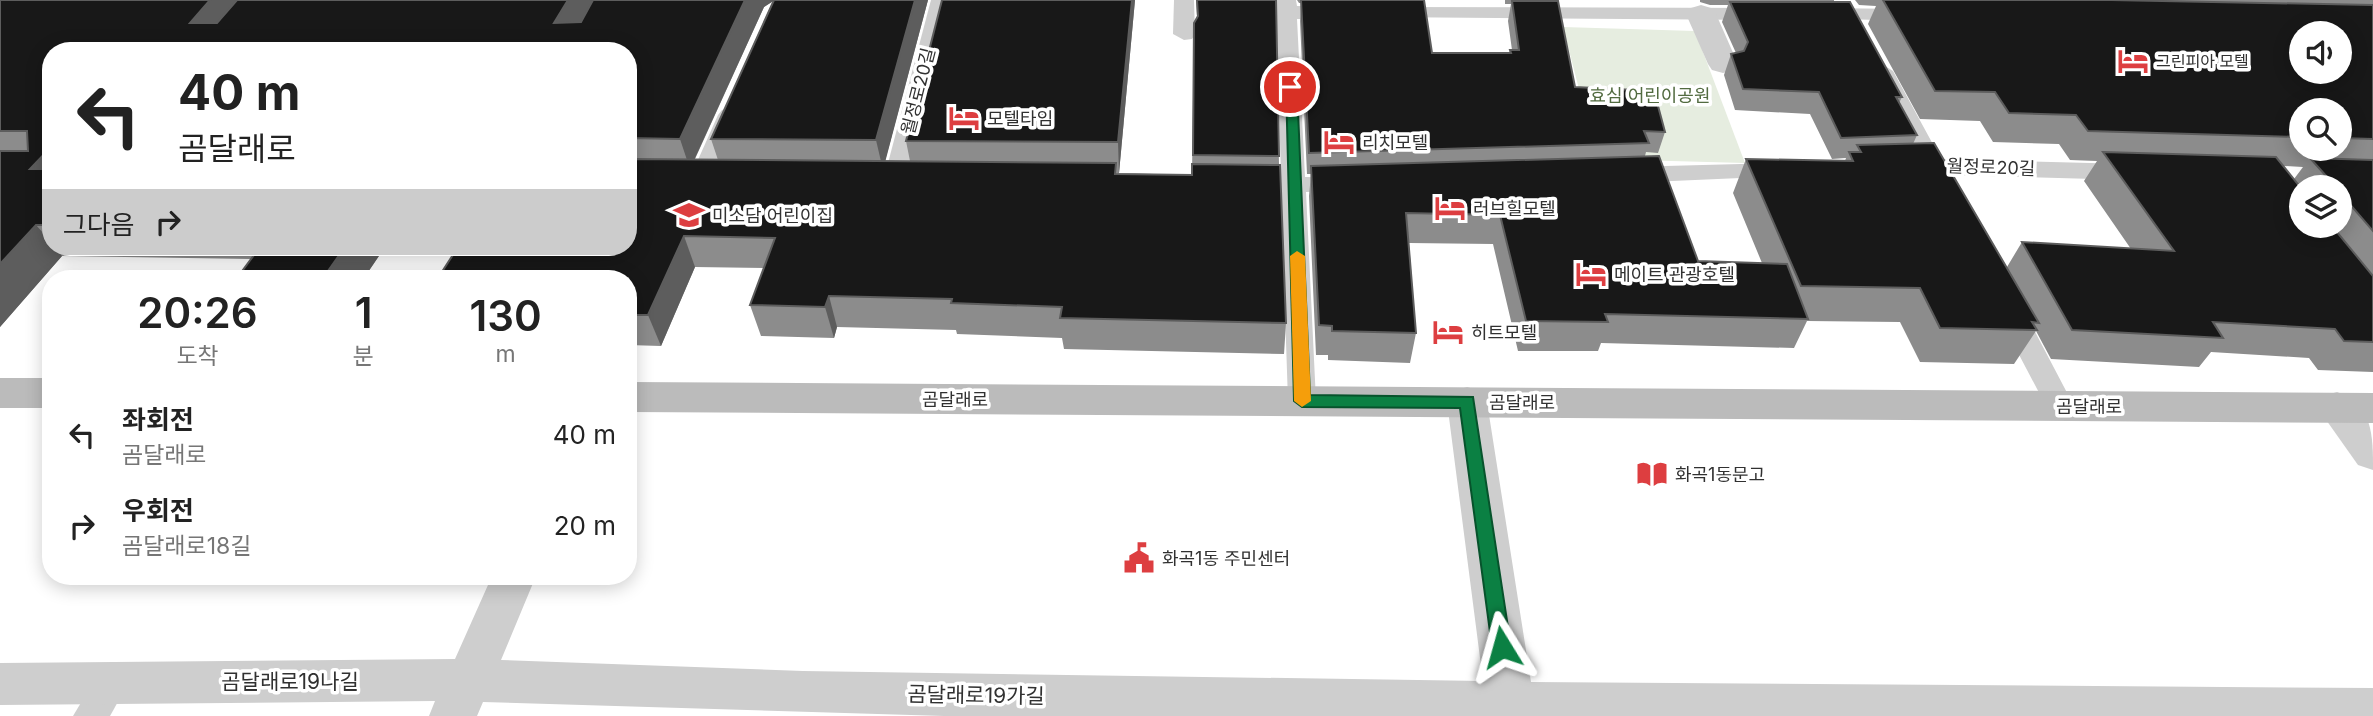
<!DOCTYPE html>
<html lang="ko">
<head>
<meta charset="utf-8">
<style>
	body { margin:0; font-family:Inter,"Noto Sans KR",sans-serif; background:#f6f6f6; color:#222; height:100vh; display:flex; flex-direction:column; font-size:26px; white-space:nowrap }
	* { box-sizing:border-box; margin:0 }
	p { font-size:23px; color:#767676 }
	.icon { flex:none; width:38px; height:38px; fill:none; stroke:currentColor; stroke-width:2; stroke-linecap:round; stroke-linejoin:round }
	.map { position:relative; flex:1; overflow:hidden }
	.side { position:absolute; left:42px; top:270px; width:595px; height:315px; display:flex; flex-direction:column; background:#fff; border-radius:28px; box-shadow:0 4px 18px #0003 }
	.side>* { flex:none }
	.guide { position:absolute; left:42px; top:42px; width:595px; height:214px; border-radius:28px; box-shadow:0 4px 18px #0003; background:#fff; color:#222; overflow:hidden }
	.fabs { position:absolute; left:2289px; top:21px; display:grid; gap:14px }
	.fabs a { display:grid; place-items:center; width:63px; height:63px; border-radius:50%; background:#fff; box-shadow:0 4px 18px #0003; font-size:35px }
	.pin { position:absolute; display:grid; place-items:center; width:60px; height:60px; color:#fff; margin:-30px; border:4px solid #fff; border-radius:50%; box-shadow:0 2px 7px #0007 }
	.me { position:absolute; width:77px; margin:-38px; rotate:352deg; stroke-linejoin:round; filter:drop-shadow(0 0 5px #0008) }
	.turn { display:flex; align-items:center; gap:24px; height:147px; padding:0 21px; font-size:32px }
	.turn .icon { width:91px; height:91px; stroke-width:2.5 }
	.turn b { display:block; font-size:49px; line-height:60px }
	.then { display:flex; align-items:center; height:66px; padding:0 21px; background:#0003; gap:14px; font-size:26px }
	.eta { display:flex; justify-content:space-evenly; align-items:center; height:119px; text-align:center }
	.eta b { font-size:42px; font-weight:600; line-height:49px }
	ul { padding:0; list-style:none }
	li { display:flex; align-items:center; gap:21px; height:91px; padding:0 21px }
	li div { flex:1 }
	li b { display:block; font-size:26px }
	li em { font-style:normal }
	.map>svg:first-child { display:block }
</style>
</head>
<body>
<div class="map">
<svg width="2373" height="716" viewBox="0 0 2373 716">
	<rect width="100%" height="100%" fill="#fff"/>
	<!-- green -->
	<path fill="#e6ede0" d="M1563,27L1695,31L1745,163L1597,159Z"/>
	<g fill="none" stroke-linecap="round" stroke-linejoin="round">
		<!-- lane -->
		<g fill="#cecece" fill-rule="evenodd">
			<path d="M931,0H951L907,182L904,188H886L883,182Z"/>
			<path d="M1174,0H1194L1195,34L1192,39L1184,40L1173,34Z"/>
			<path d="M1276,0H1296L1297,6L1336,7L1347,13L1336,19H1297L1305,177L1358,178L1361,184L1358,190L1306,192L1316,401L1312,409L1302,412L1292,409L1288,401L1281,193L1233,191L1230,185L1233,179L1281,177Z"/>
			<path d="M1387,7L1763,8L1774,14L1763,20L1380,17L1376,13Z"/>
			<path d="M1818,8L1910,9L1921,15L1910,21L1811,18L1807,14L1811,10Z"/>
			<path d="M1882,64L1893,71L1941,159L2129,164L2138,167L2141,172L2138,177L2129,180L1950,175L1948,183H1930L1925,174L1902,171L1899,166L1902,161L1917,159L1871,71Z"/>
			<path d="M730,108L738,110L742,115L713,180L710,186H692L689,180L718,115L722,110Z"/>
			<path d="M1779,163L1788,166L1791,171L1788,176L1627,183L1618,180L1615,175L1618,170L1627,167Z"/>
			<path d="M2009,299L2019,302L2023,309L2074,406L2070,414L2060,417L2050,414L2046,406L1995,309L1999,302Z"/>
			<path d="M112,667L124,671L129,682L110,716H73L100,671Z"/>
		</g>
		<!-- street -->
		<g fill="#cecece" fill-rule="evenodd">
			<path d="M1701,5L1711,8L1716,14L1738,64L1734,70L1723,73L1712,70L1708,64L1686,14L1691,8Z"/>
			<path d="M1467,387L1481,391L1487,402L1531,682L2373,688V716H944L483,702L477,716H429L435,701L0,705V663L455,659L492,576H536L501,660L803,671L1483,681L1447,402L1453,391Z"/>
			<path d="M2337,392C2373,404 2373,436 2373,470L2358,465L2317,407L2323,396Z"/>
		</g>
		<!-- secondary -->
		<g fill="#bbb" fill-rule="evenodd">
			<rect x="0" y="378" width="51" height="30"/>
			<path d="M628,382L2373,393V423L628,412Z"/>
		</g>
	</g>
	<!-- wall -->
	<g fill="#8c8c8c" fill-rule="evenodd">
		<path d="M0,0H928L885,161H910L906,141L1135,0L1119,173H1116L1192,175L1194,23L1197,18L1196,0H1276L1279,165L1286,323L1284,354L1064,349L1062,338L957,334L956,330L837,327L834,338L761,336L750,305L764,268L695,267L661,346L628,345V51H51V247H385L364,278L251,259L62,256L0,327ZM773,1L711,139L718,160L695,159L764,7Z"/>
		<path d="M1297,0H1419L1432,53H1509L1510,50H1512L1508,21L1511,4H1505V0H1551L1575,87L1665,132L1658,153L1646,152L1645,156L1698,261L1762,263L1733,193L1746,159L1845,161L1846,158L1832,159L1810,114L1735,110L1724,75L1731,54L1736,53L1722,22L1728,5H1710L1700,2V0H1834V2L1902,97L1899,103L1917,135L1913,144L2007,267L2022,242L2131,249L2084,181L2097,161L2070,160L2059,144L1993,142L1980,121L1920,119L1868,24L1876,6L1859,5L1855,0H2373V372L2318,370L2309,358L2211,352L2199,367L2051,359L2036,331L2014,364L1920,362L1900,322L1807,321L1794,348L1601,343L1598,351H1518L1493,244L1409,243L1416,333L1410,363L1328,360V355H1316L1309,196L1311,174H1307L1300,21L1301,3H1299ZM2301,110H2340V149H2301ZM2284,166L2303,167L2294,179ZM2327,177L2318,187H2340V226H2301V187H2318Z"/>
	</g>
	<!-- shaded-wall -->
	<g fill="#5d5d5d">
		<path d="M210,0H254L211,51L190,23Z"/>
		<path d="M568,0H596L568,51L554,23Z"/>
		<path d="M745,0H775L764,7L690,169L680,139Z"/>
		<path d="M915,0H928L883,170L876,140Z"/>
		<path d="M1132,0H1135L1119,173L1118,142Z"/>
		<path d="M51,147V194L30,169Z"/>
		<path d="M36,225L51,242V247H54L62,256L0,327V264Z"/>
		<path d="M684,236L695,267L661,346L648,315Z"/>
		<path d="M345,247H385L364,278H323Z"/>
		<path d="M829,296L837,327L834,338L825,307Z"/>
	</g>
	<!-- building -->
	<g fill="#181818" stroke="#5d5d5d" stroke-width="2" fill-rule="evenodd">
		<path d="M0,0H210L190,23H217L237,0H568L554,23L581,22L593,0H745L680,139L628,138V51H51V147L30,169H51V225H36L0,264V151H28L27,131H0Z"/>
		<path d="M774,0H915L876,140L711,139Z"/>
		<path d="M942,0H1132L1118,142L906,141Z"/>
		<path d="M1197,0H1276L1279,156L1193,155L1194,23L1198,16Z"/>
		<path d="M1301,0H1424L1432,53H1511L1510,50H1519L1512,1H1558L1575,87L1654,91L1665,132L1644,131L1649,143L1309,153Z"/>
		<path d="M1883,0H2111L2373,5V139L2340,138V110H2301V137L2088,131L2076,115L2009,113L1995,92L1935,91ZM2301,33H2340V72H2301Z"/>
		<path d="M1730,2H1850L1902,97H1896L1917,135L1841,138L1819,92L1743,89L1731,54L1744,51L1748,42Z"/>
		<path d="M1934,143L2039,323L2032,322L2037,330L1940,328L1920,288L1801,286L1746,159L1853,161L1849,152H1861L1857,145Z"/>
		<path d="M2103,152L2276,157L2301,188V226H2332L2373,276V342L2344,341L2335,329L2213,322L2223,338L2072,330L2022,242L2174,251Z"/>
		<path d="M1659,156L1698,261L1787,264L1808,319L1605,314L1608,322L1526,321L1500,215L1406,213L1416,333L1332,331V326L1319,325L1311,166Z"/>
		<path d="M2310,158L2373,160V231L2342,195H2340V187H2327V177Z"/>
		<path d="M628,159L1116,163L1115,174L1192,175V164L1280,165L1286,323L1060,318L1062,307L951,303L952,299L829,296L825,307L750,305L775,238L684,236L648,315H628V278H438L458,247H628Z"/>
		<path d="M260,247H345L323,278H237Z"/>
	</g>
	<!-- route -->
	<path fill="#0b8043" stroke="#07532c" stroke-width="2" d="M1286,84L1297,87L1310,395L1473,397L1511,647L1508,653L1502,655L1495,653L1492,647L1460,408L1302,407L1294,401Z"/>
	<!-- slow -->
	<path fill="#f59e0b" d="M1297,251L1305,256L1311,401L1302,407L1294,401L1290,256Z"/>
	<!-- icons -->
	<defs>
		<g id="hotel-bare" transform="scale(2.415)"><path d="M-6-4.5h1.5V1H6V5H4.5V3h-9V5H-6ZM-4 0a1.8 1.8 0 1 1 3.6 0ZM.5 0V-2.5h3Q6-2.5 6 0Z" fill="#dd3e40" stroke="#fff" stroke-width="2.5" paint-order="stroke"/></g>
		<g id="school-bare" transform="scale(2.415)"><path d="M0-5L7-2L0 1L-7-2ZM-4 1L0 2.5L4 1V4Q0 6-4 4Z" fill="#dd3e40" stroke="#fff" stroke-width="2.5" paint-order="stroke"/></g>
		<g id="library-bare" transform="scale(2.415)"><path d="M-6-4Q-3-5.5-.7-3.5V5Q-3 3-6 4ZM6-4Q3-5.5 .7-3.5V5Q3 3 6 4Z" fill="#dd3e40" stroke="#fff" stroke-width="2.5" paint-order="stroke"/></g>
		<g id="civic-bare" transform="scale(2.415)"><path d="M-.6-6.5H3V-4.5H.6V-3L4-1V1h2V6H-6V1h2V-1L-.6-3ZM-1.2 2.5V6h2.4V2.5Z" fill="#dd3e40" stroke="#fff" stroke-width="2.5" paint-order="stroke"/></g>
	</defs>
	<g fill-rule="evenodd">
		<use href="#hotel-bare" x="2133" y="61"/>
		<use href="#hotel-bare" x="964" y="118"/>
		<use href="#hotel-bare" x="1339" y="142"/>
		<use href="#hotel-bare" x="1450" y="208"/>
		<use href="#school-bare" x="689" y="215"/>
		<use href="#hotel-bare" x="1591" y="274"/>
		<use href="#hotel-bare" x="1448" y="332"/>
		<use href="#library-bare" x="1652" y="474"/>
		<use href="#civic-bare" x="1139" y="558"/>
	</g>
	<g text-anchor="middle" dominant-baseline="central" stroke-width="7" stroke-linejoin="round" paint-order="stroke">
		<!-- far-poi labels -->
		<g font-size="16" fill="#313131" stroke="#fff" text-anchor="start">
			<text x="2156" y="61">그린피아 모텔</text>
		</g>
		<!-- street labels -->
		<g font-size="18" fill="#313131" stroke="#fff">
			<text transform="translate(918 91) rotate(-76)">월정로20길</text>
			<text transform="translate(1991 167) rotate(2)">월정로20길</text>
			<text x="955" y="399">곰달래로</text>
			<text x="1522" y="402">곰달래로</text>
			<text x="2089" y="406">곰달래로</text>
		</g>
		<!-- park labels -->
		<g font-size="18" fill="#526b40" stroke="#fff">
			<text x="1650" y="95">효심 어린이공원</text>
		</g>
		<!-- poi labels -->
		<g font-size="18" fill="#313131" stroke="#fff" text-anchor="start">
			<text x="987" y="118">모텔타임</text>
			<text x="1362" y="142">리치모텔</text>
			<text x="1473" y="208">러브힐모텔</text>
			<text x="712" y="215">미소담 어린이집</text>
			<text x="1614" y="274">메이트 관광호텔</text>
			<text x="1471" y="332">히트모텔</text>
			<text x="1675" y="474">화곡1동문고</text>
			<text x="1162" y="558">화곡1동 주민센터</text>
		</g>
		<!-- near-street labels -->
		<g font-size="21" fill="#313131" stroke="#fff">
			<text x="290" y="681">곰달래로19나길</text>
			<text transform="translate(976 695) rotate(1)">곰달래로19가길</text>
		</g>
	</g>
</svg>
<div class="fabs">
<a><svg class="icon" aria-label="sound" viewBox="0 0 24 24"><path d="M4 9h4l5-4v14l-5-4H4zM17 9q2 3 0 6"/></svg></a>
<a><svg class="icon" aria-label="search" viewBox="0 0 24 24"><circle cx="10" cy="10" r="6"/><path d="M15 15l6 6"/></svg></a>
<a><svg class="icon" aria-label="layers" viewBox="0 0 24 24"><path d="M12 4l9 5-9 5-9-5zM3 14l9 5 9-5"/></svg></a>
</div>
<div class="pin" style="left:1290px;top:87px;background:#d93025"><svg class="icon" aria-label="arrive" viewBox="0 0 24 24"><path d="M6 21V4h12l-3 4 3 4H6"/></svg></div>
<svg class="me" style="left:1502px;top:647px" viewBox="-20 -20 40 40"><path d="M0-17L14 15 0 8-14 15z" fill="#0b8043" stroke="#fff" stroke-width="4"/></svg>
<div class="guide">
<div class="turn"><svg class="icon" aria-label="left" viewBox="0 0 24 24"><path d="M17 20v-9H6M10 6l-5 5 5 5"/></svg><div><b>40 m</b>곰달래로</div></div>
<div class="then">그다음<svg class="icon" aria-label="right" viewBox="0 0 24 24"><path d="M7 20v-9h11M14 6l5 5-5 5"/></svg></div>
</div>
<section class="side">
<div class="eta">
<div><b>20:26</b><p>도착</p></div>
<div><b>1</b><p>분</p></div>
<div><b>130</b><p>m</p></div>
</div>
<ul>
<li><svg class="icon" aria-label="left" viewBox="0 0 24 24"><path d="M17 20v-9H6M10 6l-5 5 5 5"/></svg><div><b>좌회전</b><p>곰달래로</p></div><em>40 m</em></li>
<li><svg class="icon" aria-label="right" viewBox="0 0 24 24"><path d="M7 20v-9h11M14 6l5 5-5 5"/></svg><div><b>우회전</b><p>곰달래로18길</p></div><em>20 m</em></li>
</ul>
</section>
</div>
</body>
</html>
